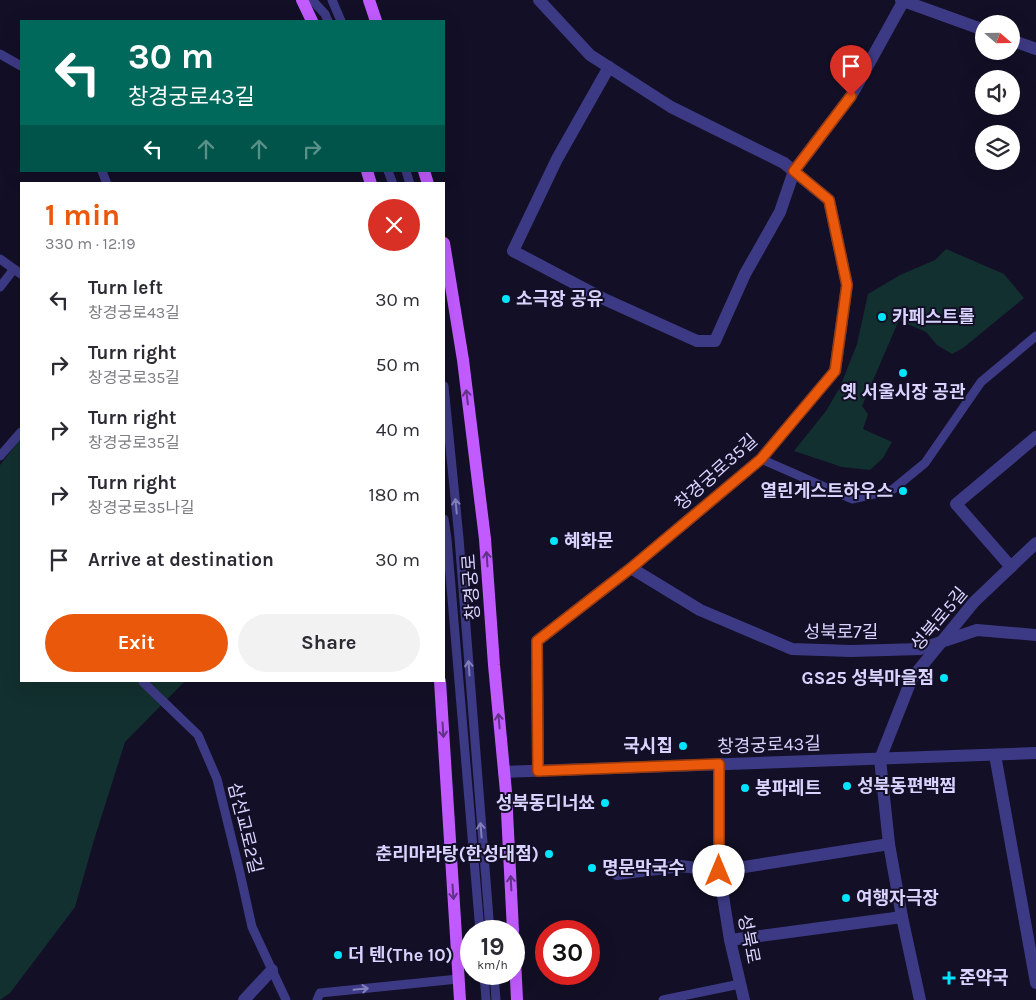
<!DOCTYPE html>
<html lang="en">
<head>
<meta charset="utf-8">
<style>
	body { margin:0; font-family:Karla,"Noto Sans KR",sans-serif; background:#f2f2f3; color:#2b2b33; height:100vh; display:flex; flex-direction:column; font-size:19px; white-space:nowrap }
	* { box-sizing:border-box; margin:0 }
	p { font-size:16px; color:#7c7c81 }
	.icon { flex:none; width:28px; height:28px; fill:none; stroke:currentColor; stroke-width:2; stroke-linecap:round; stroke-linejoin:round }
	.map { position:relative; flex:1; overflow:hidden }
	.drawer { position:absolute; left:20px; top:182px; width:425px; height:500px; display:flex; flex-direction:column; background:#fff; border-radius:0px; box-shadow:0 5px 20px #0002 }
	.drawer>* { flex:none }
	.guide { position:absolute; left:20px; top:20px; width:425px; height:152px; border-radius:0px; box-shadow:0 5px 20px #0002; background:#00695c; color:#fff; overflow:hidden }
	.needle { width:32px; rotate:110deg }
	.fabs { position:absolute; left:975px; top:15px; display:grid; gap:10px }
	.fabs a { display:grid; place-items:center; width:45px; height:45px; border-radius:50%; background:#fff; box-shadow:0 5px 20px #0002; font-size:25px }
	.speed { position:absolute; left:460px; top:920px; display:flex; gap:10px; font-size:25px; font-weight:700; text-align:center }
	.speed>* { display:grid; place-content:center; width:65px; height:65px; border-radius:50%; background:#fff; box-shadow:0 5px 20px #0002; line-height:1 }
	.speed small { font-size:12px; font-weight:400 }
	.speed .limit { border:8px solid #d22; background:#fff; color:#111 }
	.pin { position:absolute; display:grid; place-items:center; width:42px; height:42px; color:#fff; margin:-51px -21px; border-radius:50% 50% 50% 0; rotate:-45deg; box-shadow:0 0 5px #0007 }
	.pin .icon { rotate:45deg }
	.me { position:absolute; width:55px; margin:-28px; rotate:0deg; stroke-linejoin:round; filter:drop-shadow(0 0 4px #0008) }
	.turn { display:flex; align-items:center; gap:18px; height:105px; padding:0 25px; font-size:22px }
	.turn .icon { width:65px; height:65px; stroke-width:2.5 }
	.turn b { display:block; font-size:35px; line-height:42px }
	.lanes { display:flex; align-items:center; height:48px; padding:0 25px; background:#0003; justify-content:center; gap:25px; direction:ltr }
	.lanes .off { opacity:.35 }
	.round { display:grid; place-items:center; flex:none; width:52px; height:52px; border-radius:26px; background:#f2f2f3 }
	.headline { display:flex; align-items:center; justify-content:space-between; height:85px; padding:0 25px }
	h1 { font-size:30px; font-weight:700; line-height:38px; color:#ea580c }
	.action { display:flex; gap:10px; margin-top:auto; padding:10px 25px }
	.action a { flex:1; height:58px; border-radius:30px; background:#ea580c; color:#fff; font-size:20px; font-weight:700; line-height:58px; text-align:center }
	.action a+a { background:#f2f2f3; color:#2b2b33 }
	ul { padding:0; list-style:none }
	li { display:flex; align-items:center; gap:15px; height:65px; padding:0 25px }
	li div { flex:1 }
	li b { display:block; font-size:19px }
	li em { font-style:normal }
	.map>svg:first-child { display:block }
</style>
</head>
<body>
<div class="map">
<svg width="1036" height="1000" viewBox="0 0 1036 1000">
	<rect width="100%" height="100%" fill="#130f26"/>
	<!-- green -->
	<g fill="#12302f">
		<path d="M946,249L1004,274L1024,298L963,348L952,354L937,345L926,332L899,320L862,406L868,414L863,429L892,442L883,458L870,470L842,467L794,451L826,411L840,387L857,344L868,294L900,275L935,260Z"/>
		<path d="M21,438V681H185L125,742L94,840L75,907L10,993L0,1000V465Z"/>
	</g>
	<g fill="none" stroke-linecap="round" stroke-linejoin="round">
		<!-- lane -->
		<g stroke="#3d3a85" stroke-width="9">
			<path d="M312,0L325,14L328,21"/>
			<path d="M332,0L341,21"/>
			<path d="M0,54L21,66"/>
			<path d="M102,171L107,184"/>
			<path d="M388,171L393,184"/>
			<path d="M406,171L410,184"/>
			<path d="M0,259L21,274"/>
			<path d="M0,287L14,269"/>
			<path d="M444,386L459,538L490,931"/>
			<path d="M0,456L21,432"/>
			<path d="M761,459L852,499L892,490L925,463L981,382L1036,336"/>
			<path d="M444,519L447,539L480,931"/>
			<path d="M143,682L198,735L217,779L240,873L252,927L286,1000"/>
			<path d="M484,974L486,1000"/>
			<path d="M494,974L496,1000"/>
			<path d="M317,1000L320,993L458,979"/>
			<path d="M663,1000L740,984"/>
		</g>
		<!-- street -->
		<g stroke="#3d3a85" stroke-width="12">
			<path d="M901,0L984,30"/>
			<path d="M1011,40L1036,49"/>
			<path d="M609,67L557,159L513,251L604,299L697,341H715L745,274L780,212L794,171L851,96L904,0"/>
			<path d="M1011,567L956,504L1036,437"/>
			<path d="M631,568L700,610L792,649L851,651L920,649L977,630L1036,635"/>
			<path d="M995,755L1036,983"/>
			<path d="M538,771L537,641L631,568L761,459L835,371L847,285L829,200L784,163L671,107L590,55L539,0"/>
			<path d="M504,772L1036,753"/>
			<path d="M617,874L681,866L719,871V764"/>
			<path d="M730,940L902,917"/>
			<path d="M244,1000L272,970"/>
			<path d="M744,1000L730,940L719,871L889,844"/>
			<path d="M920,1000L902,917L889,844L880,759L912,678L974,602L1036,543"/>
		</g>
		<!-- primary -->
		<g stroke="#c25bff" stroke-width="12">
			<path d="M302,0L312,21"/>
			<path d="M369,0L376,21"/>
			<path d="M367,171L371,184"/>
			<path d="M424,171L428,184"/>
			<path d="M444,243L463,360L485,539L494,665L506,792L513,931"/>
			<path d="M440,681L460,1000"/>
			<path d="M514,939L517,1000"/>
		</g>
	</g>
	<!-- one-way arrows -->
	<defs><path id="oneway-shaft" d="M-6 0H5M1.5-3L5.5 0L1.5 3" fill="none" stroke-width="1.6" stroke-linecap="round" stroke-linejoin="round" transform="scale(1.25)"/></defs>
	<g stroke="#623188">
		<use href="#oneway-shaft" transform="translate(467 397) rotate(-97)"/>
		<use href="#oneway-shaft" transform="translate(487 559) rotate(-94)"/>
		<use href="#oneway-shaft" transform="translate(499 721) rotate(-95)"/>
		<use href="#oneway-shaft" transform="translate(443 730) rotate(86)"/>
		<use href="#oneway-shaft" transform="translate(511 883) rotate(-93)"/>
		<use href="#oneway-shaft" transform="translate(453 892) rotate(86)"/>
	</g>
	<g stroke="#837fbc">
		<use href="#oneway-shaft" transform="translate(456 506) rotate(-96)"/>
		<use href="#oneway-shaft" transform="translate(469 668) rotate(-94)"/>
		<use href="#oneway-shaft" transform="translate(481 830) rotate(-95)"/>
		<use href="#oneway-shaft" transform="translate(361 989) rotate(-6)"/>
	</g>
	<g fill="none" stroke-linecap="round" stroke-linejoin="round">
		<!-- route casing -->
		<g stroke="#983908" stroke-width="12">
			<path id="route" d="M719,871V764L538,771L537,641L631,568L761,459L835,371L847,285L829,200L794,171L851,96"/>
		</g>
		<!-- route -->
		<use href="#route" stroke="#ea580c" stroke-width="9"/>
	</g>
	<!-- markers -->
	<g fill="#00e5ff" stroke="#130f26" stroke-width="2">
		<circle cx="506" cy="299" r="5"/>
		<circle cx="882" cy="317" r="5"/>
		<circle cx="903" cy="373" r="5"/>
		<circle cx="903" cy="491" r="5"/>
		<circle cx="554" cy="541" r="5"/>
		<circle cx="944" cy="678" r="5"/>
		<circle cx="683" cy="746" r="5"/>
		<circle cx="847" cy="786" r="5"/>
		<circle cx="745" cy="788" r="5"/>
		<circle cx="605" cy="803" r="5"/>
		<circle cx="549" cy="854" r="5"/>
		<circle cx="592" cy="868" r="5"/>
		<circle cx="846" cy="898" r="5"/>
		<circle cx="338" cy="955" r="5"/>
		<path d="M946.5 970.5h5v5h5v5h-5v5h-5v-5h-5v-5h5z"/>
	</g>
	<g text-anchor="middle" dominant-baseline="central" stroke-width="4" stroke-linejoin="round" paint-order="stroke">
		<!-- poi labels -->
		<g font-size="18" font-weight="bold" fill="#d9d4ff" stroke="#130f26" text-anchor="start">
			<text x="516" y="299">소극장 공유</text>
			<text x="892" y="317">카페스트롤</text>
			<text x="903" y="392" text-anchor="middle">옛 서울시장 공관</text>
			<text x="893" y="491" text-anchor="end">열린게스트하우스</text>
			<text x="564" y="541">혜화문</text>
			<text x="934" y="678" text-anchor="end">GS25 성북마을점</text>
			<text x="673" y="746" text-anchor="end">국시집</text>
			<text x="857" y="786">성북동편백찜</text>
			<text x="755" y="788">봉파레트</text>
			<text x="595" y="803" text-anchor="end">성북동디너쑈</text>
			<text x="539" y="854" text-anchor="end">춘리마라탕(한성대점)</text>
			<text x="602" y="868">명문막국수</text>
			<text x="856" y="898">여행자극장</text>
			<text x="348" y="955">더 텐(The 10)</text>
			<text x="959" y="978">준약국</text>
		</g>
		<!-- street labels -->
		<g font-size="18" fill="#d9d4ff" stroke="#130f26">
			<text transform="translate(716 472) rotate(-42)">창경궁로35길</text>
			<text transform="translate(471 587) rotate(-94)">창경궁로</text>
			<text transform="translate(939 619) rotate(-50)">성북로5길</text>
			<text x="841" y="632">성북로7길</text>
			<text transform="translate(769 745) rotate(-2)">창경궁로43길</text>
			<text transform="translate(245 828) rotate(76)">삼선교로2길</text>
			<text transform="translate(749 939) rotate(79)">성북로</text>
		</g>
	</g>
</svg>
<div class="fabs">
<a><svg class="needle" viewBox="-14 -14 28 28"><path d="M0-13l5 13h-10z" fill="#e53935"/><path d="M0 13l5-13h-10z" fill="#7c7c81"/></svg></a>
<a><svg class="icon" aria-label="sound" viewBox="0 0 24 24"><path d="M4 9h4l5-4v14l-5-4H4zM17 9q2 3 0 6"/></svg></a>
<a><svg class="icon" aria-label="layers" viewBox="0 0 24 24"><path d="M12 4l9 5-9 5-9-5zM3 14l9 5 9-5"/></svg></a>
</div>
<div class="speed"><div>19<small>km/h</small></div><div class="limit">30</div></div>
<div class="pin" style="left:851px;top:96px;background:#d93025"><svg class="icon" aria-label="arrive" viewBox="0 0 24 24"><path d="M6 21V4h12l-3 4 3 4H6"/></svg></div>
<svg class="me" style="left:719px;top:871px" viewBox="-20 -20 40 40"><circle r="19" fill="#fff"/><path d="M0-13L10 11 0 6-10 11z" fill="#ea580c"/></svg>
<div class="guide">
<div class="turn"><svg class="icon" aria-label="left" viewBox="0 0 24 24"><path d="M17 20v-9H6M10 6l-5 5 5 5"/></svg><div><b>30 m</b>창경궁로43길</div></div>
<div class="lanes"><svg class="icon" aria-label="left" viewBox="0 0 24 24"><path d="M17 20v-9H6M10 6l-5 5 5 5"/></svg><svg class="icon off" aria-label="ahead" viewBox="0 0 24 24"><path d="M12 20V5M6 11l6-6 6 6"/></svg><svg class="icon off" aria-label="ahead" viewBox="0 0 24 24"><path d="M12 20V5M6 11l6-6 6 6"/></svg><svg class="icon off" aria-label="right" viewBox="0 0 24 24"><path d="M7 20v-9h11M14 6l5 5-5 5"/></svg></div>
</div>
<section class="drawer">
<div class="headline"><div><h1>1 min</h1><p>330 m · 12:19</p></div><a class="round" style="background:#d93025;color:#fff"><svg class="icon" aria-label="close" viewBox="0 0 24 24"><path d="M6 6l12 12M18 6L6 18"/></svg></a></div>
<ul>
<li><svg class="icon" aria-label="left" viewBox="0 0 24 24"><path d="M17 20v-9H6M10 6l-5 5 5 5"/></svg><div><b>Turn left</b><p>창경궁로43길</p></div><em>30 m</em></li>
<li><svg class="icon" aria-label="right" viewBox="0 0 24 24"><path d="M7 20v-9h11M14 6l5 5-5 5"/></svg><div><b>Turn right</b><p>창경궁로35길</p></div><em>50 m</em></li>
<li><svg class="icon" aria-label="right" viewBox="0 0 24 24"><path d="M7 20v-9h11M14 6l5 5-5 5"/></svg><div><b>Turn right</b><p>창경궁로35길</p></div><em>40 m</em></li>
<li><svg class="icon" aria-label="right" viewBox="0 0 24 24"><path d="M7 20v-9h11M14 6l5 5-5 5"/></svg><div><b>Turn right</b><p>창경궁로35나길</p></div><em>180 m</em></li>
<li><svg class="icon" aria-label="arrive" viewBox="0 0 24 24"><path d="M6 21V4h12l-3 4 3 4H6"/></svg><div><b>Arrive at destination</b></div><em>30 m</em></li>
</ul>
<div class="action"><a>Exit</a><a>Share</a></div>
</section>
</div>
</body>
</html>
